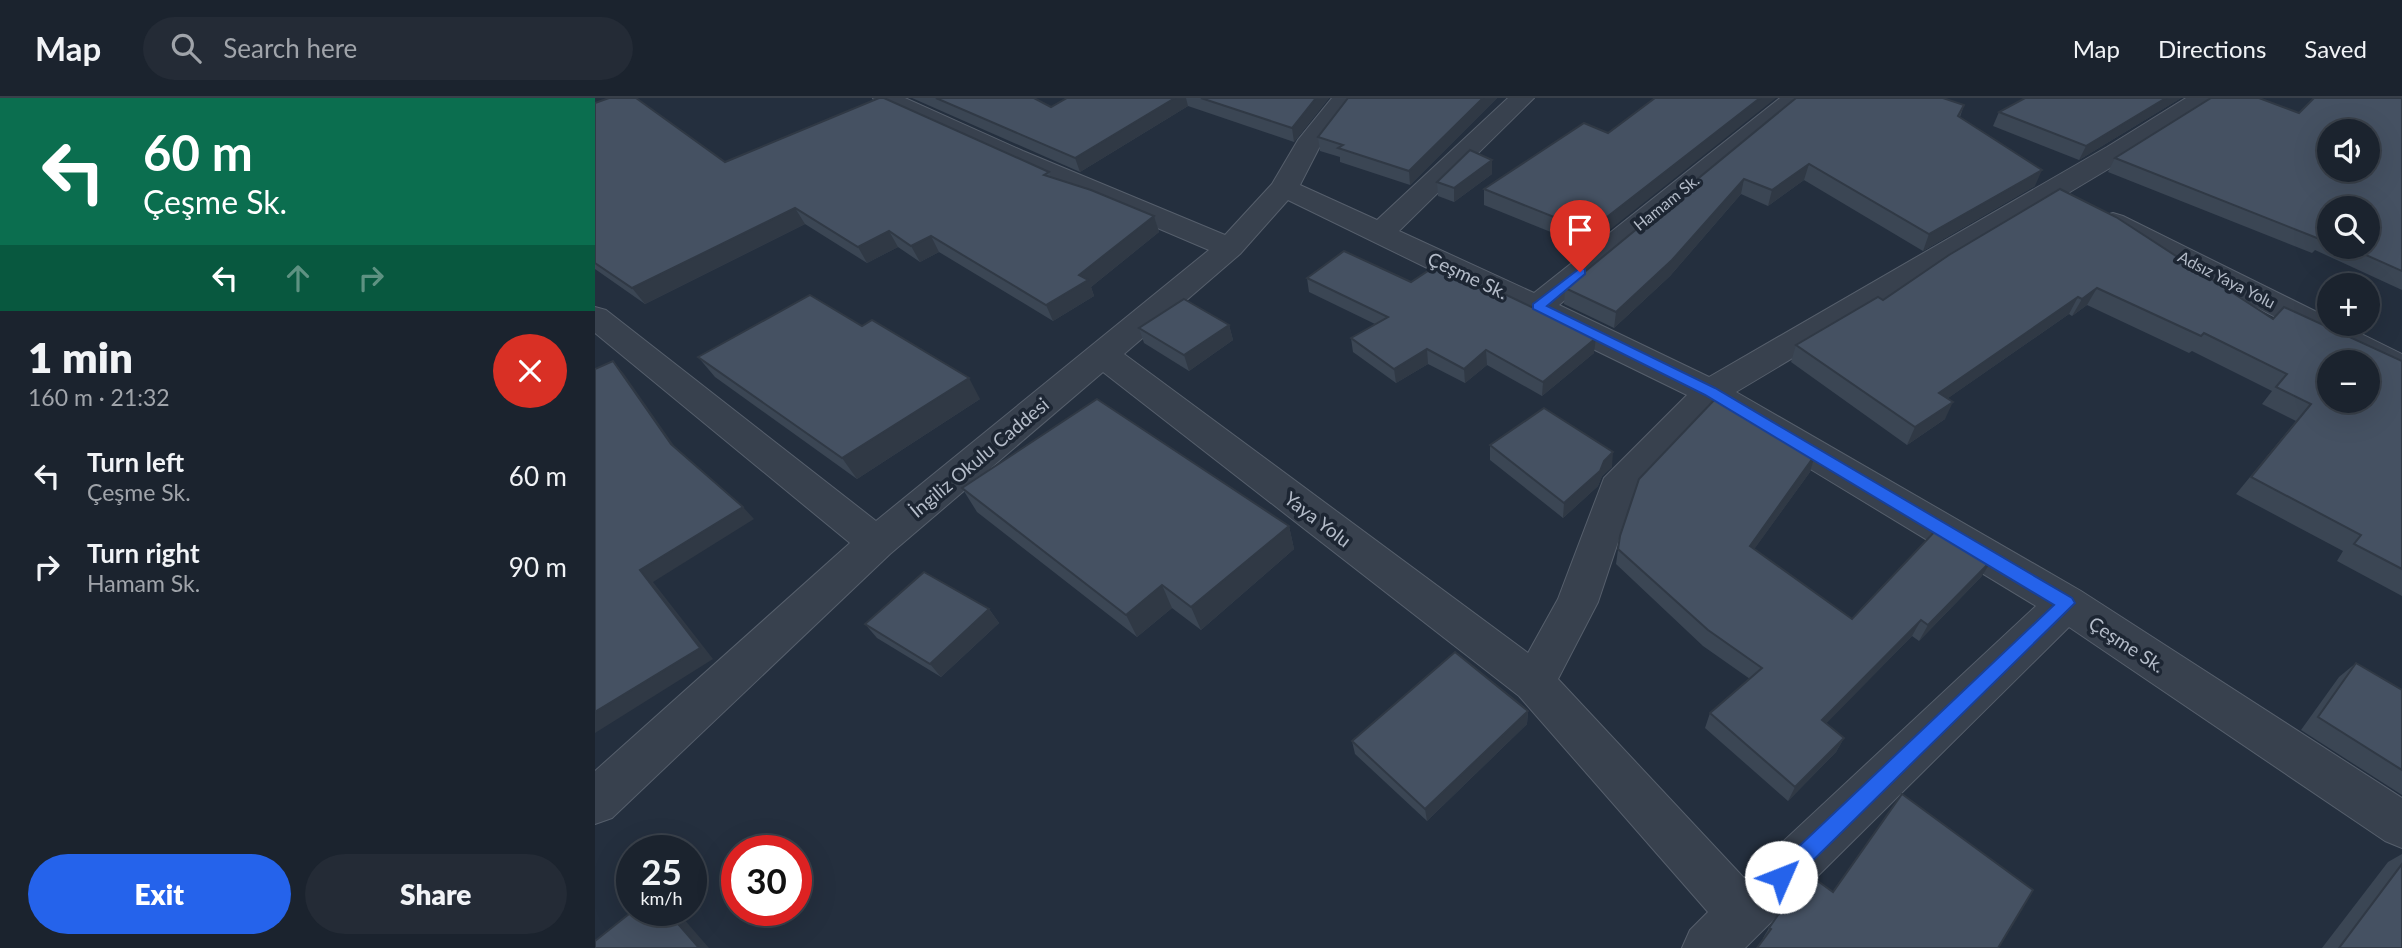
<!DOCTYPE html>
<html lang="en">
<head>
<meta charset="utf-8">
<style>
	body { margin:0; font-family:Lato,sans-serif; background:#242b36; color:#f1f3f6; height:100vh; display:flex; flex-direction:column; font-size:26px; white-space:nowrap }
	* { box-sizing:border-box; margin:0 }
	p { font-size:23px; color:#a0a4aa }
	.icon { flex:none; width:38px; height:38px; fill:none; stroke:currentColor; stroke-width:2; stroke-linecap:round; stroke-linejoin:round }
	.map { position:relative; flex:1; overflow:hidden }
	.side { display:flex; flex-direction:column; background:#1b232e; width:595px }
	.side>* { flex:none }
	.banner { background:#0b6e4f; color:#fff; overflow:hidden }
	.fabs { position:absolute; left:1722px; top:21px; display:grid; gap:14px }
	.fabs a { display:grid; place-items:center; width:63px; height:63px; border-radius:50%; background:#1b232e; box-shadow:0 7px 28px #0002,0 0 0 2px #39404a; font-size:35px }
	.speed { position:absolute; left:21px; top:737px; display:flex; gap:14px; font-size:35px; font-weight:700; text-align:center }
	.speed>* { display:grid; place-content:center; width:91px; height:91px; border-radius:50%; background:#1b232e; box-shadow:0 7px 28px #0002,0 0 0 2px #39404a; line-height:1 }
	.speed small { font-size:18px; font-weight:400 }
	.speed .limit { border:10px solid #d22; background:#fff; color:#111 }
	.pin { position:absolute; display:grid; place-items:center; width:60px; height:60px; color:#fff; margin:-72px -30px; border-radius:50% 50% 50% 0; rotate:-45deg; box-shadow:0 0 7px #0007 }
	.pin .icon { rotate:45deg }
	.me { position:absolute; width:77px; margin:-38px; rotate:46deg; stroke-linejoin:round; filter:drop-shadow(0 0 5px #0008) }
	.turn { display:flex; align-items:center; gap:24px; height:147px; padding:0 28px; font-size:32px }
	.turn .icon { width:91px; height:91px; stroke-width:2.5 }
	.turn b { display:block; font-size:49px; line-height:60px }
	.lanes { display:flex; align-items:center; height:66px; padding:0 28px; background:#0003; justify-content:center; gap:35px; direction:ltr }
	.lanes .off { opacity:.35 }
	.round { display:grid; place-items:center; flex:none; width:74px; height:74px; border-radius:37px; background:#242b36 }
	.headline { display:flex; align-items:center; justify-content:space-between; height:119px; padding:0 28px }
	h1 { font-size:42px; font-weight:800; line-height:52px }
	.button { display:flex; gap:14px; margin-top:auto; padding:14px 28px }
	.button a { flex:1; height:80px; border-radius:42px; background:#2563eb; color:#fff; font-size:28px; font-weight:800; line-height:80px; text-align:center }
	.button a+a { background:#242b36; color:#f1f3f6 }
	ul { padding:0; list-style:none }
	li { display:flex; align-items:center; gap:21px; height:91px; padding:0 28px }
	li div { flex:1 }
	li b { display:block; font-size:26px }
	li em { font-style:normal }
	header { display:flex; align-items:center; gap:42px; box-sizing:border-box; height:98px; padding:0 35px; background:#1b232e; border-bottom:2px solid #39404a }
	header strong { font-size:33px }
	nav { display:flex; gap:38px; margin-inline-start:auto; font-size:24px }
	.search { width:490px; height:63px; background:#242b36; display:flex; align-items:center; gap:18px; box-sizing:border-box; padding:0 24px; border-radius:38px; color:#a0a4aa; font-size:26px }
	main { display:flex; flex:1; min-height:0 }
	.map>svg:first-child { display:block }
</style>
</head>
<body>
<header>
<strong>Map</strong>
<div class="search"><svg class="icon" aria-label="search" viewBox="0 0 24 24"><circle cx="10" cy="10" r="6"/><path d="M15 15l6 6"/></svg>Search here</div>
<nav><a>Map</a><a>Directions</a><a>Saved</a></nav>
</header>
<main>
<section class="side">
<div class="banner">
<div class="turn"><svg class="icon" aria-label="left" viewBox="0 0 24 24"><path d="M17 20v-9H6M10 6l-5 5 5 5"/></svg><div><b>60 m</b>Çeşme Sk.</div></div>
<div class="lanes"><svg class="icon" aria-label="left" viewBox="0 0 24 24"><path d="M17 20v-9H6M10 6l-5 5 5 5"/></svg><svg class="icon off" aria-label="ahead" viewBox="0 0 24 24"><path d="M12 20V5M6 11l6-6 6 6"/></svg><svg class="icon off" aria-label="right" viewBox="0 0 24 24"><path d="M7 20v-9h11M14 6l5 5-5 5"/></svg></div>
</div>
<div class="headline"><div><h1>1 min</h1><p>160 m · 21:32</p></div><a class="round" style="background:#d93025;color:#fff"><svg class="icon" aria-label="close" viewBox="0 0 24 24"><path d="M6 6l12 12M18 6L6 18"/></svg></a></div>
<ul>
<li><svg class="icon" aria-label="left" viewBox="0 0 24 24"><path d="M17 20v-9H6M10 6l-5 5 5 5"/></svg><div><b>Turn left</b><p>Çeşme Sk.</p></div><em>60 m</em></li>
<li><svg class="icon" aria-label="right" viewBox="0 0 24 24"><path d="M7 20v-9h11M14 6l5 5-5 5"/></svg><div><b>Turn right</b><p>Hamam Sk.</p></div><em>90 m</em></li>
</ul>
<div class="button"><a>Exit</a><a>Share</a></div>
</section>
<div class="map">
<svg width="1807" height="850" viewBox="0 0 1807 850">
	<rect width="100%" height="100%" fill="#242f3e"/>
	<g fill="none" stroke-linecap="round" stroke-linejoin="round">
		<!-- minor casing -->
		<g stroke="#565f6c" stroke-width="2">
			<g id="minor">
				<path d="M278,0H310L428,53L630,137L677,86L703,42L737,0H762L724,50L705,87L782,122L913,0H939L804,133L939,195L1185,0H1212L964,207L1114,279L1512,49L1591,0H1620L1617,5L1530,61L1141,294L1486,493L1807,700V750L1790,743L1474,529L1150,850H1087L1095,832L1113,814L924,598L508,274L295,456L17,720L0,726V673L255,445L0,235V209L11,212L281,423L614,152L410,65L281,5ZM693,102L1092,297L1009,380L963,501L933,555L529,256L645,156ZM1118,312L1441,508L1149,780L963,581L1003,504L1039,396Z"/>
				<path d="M1518,115L1528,118L1734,220V226H1746L1807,256V281L1795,278L1508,130L1504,124L1508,118Z"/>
			</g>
		</g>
		<!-- minor -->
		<use href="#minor" fill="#38414e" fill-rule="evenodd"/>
	</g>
	<!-- wall -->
	<g fill="#3b4654" fill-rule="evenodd">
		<path d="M317,0H439L456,9L472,0H734L699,44L593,8L485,74Z"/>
		<path d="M753,0H902L815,87L745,64V59L725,53L723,39Z"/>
		<path d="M1201,0L1369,7L1365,19L1440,88L1328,153L1209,82L1173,108L1146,96L1075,178L1019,230L969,206L970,190Z"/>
		<path d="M1430,0H1586L1484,62L1398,28L1404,14Z"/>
		<path d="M1807,0V192L1720,152L1717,155L1513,74L1520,60L1704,15ZM1734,110L1773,149H1734Z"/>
		<path d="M0,5L130,64L454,74L456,79L559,118L564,134L496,189L499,198L458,223L344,154L325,164L303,149L272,165L210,126L50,206L0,171Z"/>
		<path d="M1013,35L993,149L889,107V91Z"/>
		<path d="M897,76L859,104L843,98L842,84Z"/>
		<path d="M1354,157L1678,221L1807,263V498L1742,463L1748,453L1641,396L1701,323L1667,306L1677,293L1597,253L1594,255L1492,207L1477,218L1474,216L1353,300L1350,321L1312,347L1196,264L1201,247L1288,202Z"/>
		<path d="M712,180L816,184L999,255L947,298L892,267L870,285L833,266L801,285L758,254L756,240L780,226L714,194Z"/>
		<path d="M634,227L638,242L594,273L549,245L544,230Z"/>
		<path d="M103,259L385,301L262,381L120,279Z"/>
		<path d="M895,347L1017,369L1007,378L1003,388L968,420L895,362Z"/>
		<path d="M1220,357L1215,374L1159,451L1257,521L1387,478L1324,543L1317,538L1231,625L1249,640L1241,654L1193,703L1110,630L1115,615L1155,581L1108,548L1021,466L1025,438Z"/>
		<path d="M367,390L694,428L699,451L606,532L577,510L542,539L382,414Z"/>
		<path d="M394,511L404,525L346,579L282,540L270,526Z"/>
		<path d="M1761,565L1807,592V697L1706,632L1744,579Z"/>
		<path d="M933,613L932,626L832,723L760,656L757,643Z"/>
		<path d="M1807,756V850H1727L1793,764Z"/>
		<path d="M1238,794L1169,841L1168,840L1174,830Z"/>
	</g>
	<!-- shaded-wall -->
	<g fill="#303945">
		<path d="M580,0H591L593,8L485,74L480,60Z"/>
		<path d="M721,0H734L699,44L697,30Z"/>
		<path d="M888,0H902L815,87L814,73Z"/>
		<path d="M1165,0H1181L993,149L994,133Z"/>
		<path d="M1571,0H1586L1484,62L1491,48Z"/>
		<path d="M897,62V76L859,104V90Z"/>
		<path d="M1214,66L1209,82L1173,108L1177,92Z"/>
		<path d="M1447,72L1440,88L1328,153L1334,136Z"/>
		<path d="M1149,81L1146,96L1075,178L1019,230L1021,214Z"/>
		<path d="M200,110L210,126L50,206L37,190Z"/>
		<path d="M559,118L564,134L496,189L499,198L458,223L451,207L484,177Z"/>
		<path d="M294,133L303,149L272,165L263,149Z"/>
		<path d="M336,138L344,154L325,164L316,148Z"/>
		<path d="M1502,190L1492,207L1477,218L1487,201Z"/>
		<path d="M1483,199L1474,216L1336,312L1344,295Z"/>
		<path d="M634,227L638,242L594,273L589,257Z"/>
		<path d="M1001,240L999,255L947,298L948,284Z"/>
		<path d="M832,251L833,266L801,285L799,271Z"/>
		<path d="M891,252L892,267L870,285L869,271Z"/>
		<path d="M18,263L29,276L87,359L76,346Z"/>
		<path d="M374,280L385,301L262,381L247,360Z"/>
		<path d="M1358,304L1350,321L1312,347L1320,329Z"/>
		<path d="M1018,354L1017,369L1007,378L1003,388L968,420L969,405Z"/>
		<path d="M1220,357L1215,374L1150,464L1155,448Z"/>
		<path d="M148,409L159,421L58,484L118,561L0,635V614L45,472Z"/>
		<path d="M694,428L699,451L606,532L596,509Z"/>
		<path d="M1397,462L1387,478L1324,543L1333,527Z"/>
		<path d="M567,487L577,510L542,539L531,517Z"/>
		<path d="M394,511L404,525L346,579L335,566Z"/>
		<path d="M1326,522L1317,538L1220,637L1227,622Z"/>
		<path d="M933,613L932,626L832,723L830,711Z"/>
		<path d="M1249,640L1241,654L1193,703L1200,689Z"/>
		<path d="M71,812H81L114,850H104Z"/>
	</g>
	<!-- building -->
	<g fill="#455162" stroke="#303945" stroke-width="2" fill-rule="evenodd">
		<path d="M14,0H41L130,64L284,0H289L454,74L449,77L496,92L559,118L484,177L493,182L451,207L336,138L316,148L294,133L263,149L200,110L37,190L0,165V5Z"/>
		<path d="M341,0H439L456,9L472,0H580L480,60Z"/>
		<path d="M606,0H721L697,30Z"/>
		<path d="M753,0H888L814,73L743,50L748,47L723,39Z"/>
		<path d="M1060,0H1165L994,133L889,91L989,25L1013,35Z"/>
		<path d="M1201,0H1348L1369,7L1363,18L1447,72L1334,136L1214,66L1177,92L1149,81L1077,162L1021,214L970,190Z"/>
		<path d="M1430,0H1571L1491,48L1404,14Z"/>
		<path d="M1616,0H1664L1704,15L1719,0H1807V173L1753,149H1773V110H1734V141L1730,139L1727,142L1520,60ZM1734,33H1773V72H1734Z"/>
		<path d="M875,52L897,62L859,90L842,84Z"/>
		<path d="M1465,91L1521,119L1678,221L1689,209L1807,263V471L1759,446L1766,437L1656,379L1716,306L1681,289L1692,276L1609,235L1606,238L1502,190L1487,201L1483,199L1344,295L1358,304L1320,329L1201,247L1283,199L1288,202L1354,157ZM1734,264H1773V303H1734Z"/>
		<path d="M749,153L816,184L845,165L1001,240L948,284L891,252L869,271L832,251L799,271L756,240L793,219L712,180Z"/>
		<path d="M215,197L267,228L277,222L374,280L247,360L103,259Z"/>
		<path d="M589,201L634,227L589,257L544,230Z"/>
		<path d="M18,263L76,346L148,409L45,472L105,550L0,614V271Z"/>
		<path d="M1122,299L1220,357L1155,448L1257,521L1343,430L1397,462L1333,527L1326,522L1227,622L1249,640L1200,689L1115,615L1167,570L1113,532L1023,451L1025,438L1044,381Z"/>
		<path d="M502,301L694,428L596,509L567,487L531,517L367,390Z"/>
		<path d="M949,310L1018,354L1009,363L1005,373L969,405L895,347Z"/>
		<path d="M329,474L394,511L335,566L270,526Z"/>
		<path d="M860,554L933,613L830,711L757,643Z"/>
		<path d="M1761,565L1807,592V672L1723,619Z"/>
		<path d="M1307,696L1438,792L1403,850H1162L1176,831L1174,830L1183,817L1220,781L1238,794Z"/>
		<path d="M1807,766V850H1744Z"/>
		<path d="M39,812H71L104,850H0V843Z"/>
	</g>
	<!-- route -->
	<path fill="#2563eb" stroke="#184099" stroke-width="2" d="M985,170L990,171V176L952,208L1120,290L1477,500L1480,505L1193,787L1186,790L1179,787L1176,779L1179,772L1459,507L1110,297L938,211V206Z"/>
	<g text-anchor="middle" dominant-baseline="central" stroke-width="7" stroke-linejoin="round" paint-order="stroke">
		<!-- far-street labels -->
		<g font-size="16" fill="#b4bcc9" stroke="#1d2633">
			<text transform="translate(1071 104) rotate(-39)">Hamam Sk.</text>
			<text transform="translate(1632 181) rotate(27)">Adsız Yaya Yolu</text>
		</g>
		<!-- street labels -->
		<g font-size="19" fill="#b4bcc9" stroke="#1d2633">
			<text transform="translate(873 177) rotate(25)">Çeşme Sk.</text>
			<text transform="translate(384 359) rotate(-40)">İngiliz Okulu Caddesi</text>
			<text transform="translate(723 421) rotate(37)">Yaya Yolu</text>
			<text transform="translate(1532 546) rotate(33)">Çeşme Sk.</text>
		</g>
	</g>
</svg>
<div class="fabs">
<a><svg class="icon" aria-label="sound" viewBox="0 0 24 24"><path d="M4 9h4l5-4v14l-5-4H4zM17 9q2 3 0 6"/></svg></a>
<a><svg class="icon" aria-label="search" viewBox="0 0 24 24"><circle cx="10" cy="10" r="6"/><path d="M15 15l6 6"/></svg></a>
<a>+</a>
<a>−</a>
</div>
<div class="speed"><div>25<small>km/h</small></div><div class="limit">30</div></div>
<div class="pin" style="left:985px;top:174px;background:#d93025"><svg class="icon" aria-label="arrive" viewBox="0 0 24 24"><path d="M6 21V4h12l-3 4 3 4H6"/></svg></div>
<svg class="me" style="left:1186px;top:779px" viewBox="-20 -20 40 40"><circle r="19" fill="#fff"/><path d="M0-13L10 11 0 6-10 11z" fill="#2563eb"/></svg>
</div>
</main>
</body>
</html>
